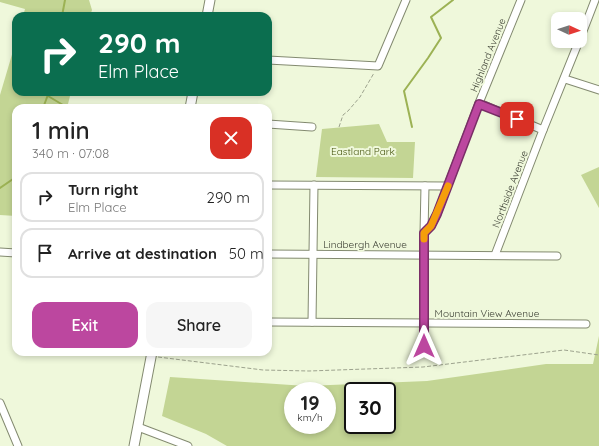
<!DOCTYPE html>
<html lang="en">
<head>
<meta charset="utf-8">
<style>
	body { margin:0; font-family:Quicksand,sans-serif; background:#f6f6f6; color:#222; height:100vh; display:flex; flex-direction:column; font-size:15px; white-space:nowrap }
	* { box-sizing:border-box; margin:0 }
	p { font-size:13px; color:#767676 }
	.icon { flex:none; width:22px; height:22px; fill:none; stroke:currentColor; stroke-width:2; stroke-linecap:round; stroke-linejoin:round }
	.map { position:relative; flex:1; overflow:hidden }
	.side { position:absolute; left:12px; top:104px; width:260px; height:252px; display:flex; flex-direction:column; background:#fff; border-radius:12px; box-shadow:0 2px 6px #0003 }
	.side>* { flex:none }
	.banner { position:absolute; left:12px; top:12px; width:260px; height:84px; border-radius:12px; box-shadow:0 2px 6px #0003; background:#0b6e4f; color:#fff; overflow:hidden }
	.needle { width:26px; rotate:93deg }
	.fabs { position:absolute; left:551px; top:12px; display:grid; gap:8px }
	.fabs a { display:grid; place-items:center; width:36px; height:36px; border-radius:8px; background:#fff; box-shadow:0 2px 6px #0003; font-size:20px }
	.speed { position:absolute; left:284px; top:382px; display:flex; gap:8px; font-size:20px; font-weight:700; text-align:center }
	.speed>* { display:grid; place-content:center; width:52px; height:52px; border-radius:50%; background:#fff; box-shadow:0 2px 6px #0003; line-height:1 }
	.speed small { font-size:10px; font-weight:400 }
	.speed .limit { border:2px solid #111; border-radius:6px; background:#fff; color:#111 }
	.pin { position:absolute; display:grid; place-items:center; width:34px; height:34px; color:#fff; margin:-17px; border-radius:8px; box-shadow:0 2px 6px #0006 }
	.me { position:absolute; width:44px; margin:-22px; rotate:0deg; stroke-linejoin:round; filter:drop-shadow(0 0 3px #0008) }
	.turn { display:flex; align-items:center; gap:14px; height:84px; padding:0 20px; font-size:18px }
	.turn .icon { width:52px; height:52px; stroke-width:2.5 }
	.turn b { display:block; font-size:28px; line-height:34px }
	.round { display:grid; place-items:center; flex:none; width:42px; height:42px; border-radius:12px; background:#f6f6f6 }
	.summary { display:flex; align-items:center; justify-content:space-between; height:68px; padding:0 20px }
	h1 { font-size:24px; font-weight:600; line-height:30px }
	.action { display:flex; gap:8px; margin-top:auto; padding:8px 20px }
	.action a { flex:1; height:46px; border-radius:12px; background:#bc479f; color:#fff; font-size:16px; font-weight:600; line-height:46px; text-align:center }
	.action a+a { background:#f6f6f6; color:#222 }
	ul { padding:0; list-style:none }
	li { display:flex; align-items:center; gap:12px; height:50px; margin:0 8px 6px; padding:0 12px; border:2px solid #e0e0e0; border-radius:12px }
	li div { flex:1 }
	li b { display:block; font-size:15px }
	li em { font-style:normal }
	.map>svg:first-child { display:block }
</style>
</head>
<body>
<div class="map">
<svg width="599" height="446" viewBox="0 0 599 446">
	<rect width="100%" height="100%" fill="#eff8db"/>
	<!-- green -->
	<g fill="#c3d594" fill-rule="evenodd">
		<path d="M0,0H89L92,10L90,16H23L25,9L0,2Z"/>
		<path d="M16,41V92H71L67,108H16V216L0,215V95Z"/>
		<path d="M379,124L387,142H415L413,178L316,177L322,129Z"/>
		<path d="M599,167V208L581,175Z"/>
		<path d="M599,336V446H227L206,434L162,416L170,377L306,386L427,381L546,364H593ZM293,391H327V425H293ZM353,391H387V425H353Z"/>
	</g>
	<g fill="none" stroke-linecap="round" stroke-linejoin="round">
		<!-- stream -->
		<g stroke="#9cb254" stroke-width="2">
			<path d="M62,16L65,0"/>
			<path d="M48,96L68,108"/>
			<path d="M43,108L49,92"/>
			<path d="M412,127L404,91L428,58L441,38L431,17L453,0"/>
			<path d="M0,188L16,177"/>
		</g>
		<!-- minor casing -->
		<g stroke="#838a70" stroke-width="9">
			<g id="minor">
				<path d="M580,39L595,0"/>
				<path d="M268,60L378,66L406,0"/>
				<path d="M565,79L599,90"/>
				<path d="M479,103L543,130"/>
				<path d="M268,124L312,127"/>
				<path d="M268,185L447,186"/>
				<path d="M424,233L425,186"/>
				<path d="M0,252L16,253"/>
				<path d="M268,254L557,256"/>
				<path d="M495,255L543,130L579,41"/>
				<path d="M268,322L586,324"/>
				<path d="M312,322L314,185"/>
				<path d="M424,346V233L431,226L437,214L479,103L521,0"/>
				<path d="M0,403L18,446"/>
				<path d="M138,427L188,446"/>
			</g>
		</g>
		<!-- tertiary casing -->
		<g stroke="#838a70" stroke-width="11">
			<g id="tertiary">
				<path d="M207,16L210,0"/>
				<path d="M190,108L193,92"/>
				<path d="M134,446L152,352"/>
			</g>
		</g>
		<!-- path -->
		<g stroke="#9da38e" stroke-width="1" stroke-dasharray="4 2" stroke-linecap="butt">
			<path d="M339,127L343,115L348,111L360,97L374,73"/>
			<path d="M158,357L263,370L309,371L423,367L564,350L599,355"/>
		</g>
		<!-- minor -->
		<use href="#minor" stroke="#fff" stroke-width="7"/>
		<!-- tertiary -->
		<use href="#tertiary" stroke="#fff" stroke-width="9"/>
	</g>
	<g fill="none" stroke-linecap="round" stroke-linejoin="round">
		<!-- route casing -->
		<g stroke="#7a2e67" stroke-width="10">
			<path id="route" d="M424,346V233L431,226L437,214L479,104L517,119"/>
		</g>
		<!-- route -->
		<use href="#route" stroke="#bc479f" stroke-width="7"/>
		<!-- slow -->
		<path stroke="#f59e0b" stroke-width="7" d="M424,239V233L431,226L448,186"/>
	</g>
	<g text-anchor="middle" dominant-baseline="central" stroke-width="4" stroke-linejoin="round" paint-order="stroke">
		<!-- street labels -->
		<g font-size="10" fill="#383b30" stroke="#eff8db">
			<text transform="translate(488 55) rotate(-68)">Highland Avenue</text>
			<text transform="translate(510 189) rotate(-69)">Northside Avenue</text>
			<text x="365" y="244">Lindbergh Avenue</text>
			<text x="487" y="313">Mountain View Avenue</text>
		</g>
		<!-- park labels -->
		<g font-size="10" fill="#46550f" stroke="#eff8db">
			<text x="363" y="151">Eastland Park</text>
		</g>
	</g>
</svg>
<div class="fabs">
<a><svg class="needle" viewBox="-14 -14 28 28"><path d="M0-13l5 13h-10z" fill="#e53935"/><path d="M0 13l5-13h-10z" fill="#767676"/></svg></a>
</div>
<div class="speed"><div>19<small>km/h</small></div><div class="limit">30</div></div>
<div class="pin" style="left:517px;top:119px;background:#d93025"><svg class="icon" aria-label="arrive" viewBox="0 0 24 24"><path d="M6 21V4h12l-3 4 3 4H6"/></svg></div>
<svg class="me" style="left:424px;top:346px" viewBox="-20 -20 40 40"><path d="M0-17L14 15 0 8-14 15z" fill="#bc479f" stroke="#fff" stroke-width="4"/></svg>
<div class="banner">
<div class="turn"><svg class="icon" aria-label="right" viewBox="0 0 24 24"><path d="M7 20v-9h11M14 6l5 5-5 5"/></svg><div><b>290 m</b>Elm Place</div></div>
</div>
<section class="side">
<div class="summary"><div><h1>1 min</h1><p>340 m · 07:08</p></div><a class="round" style="background:#d93025;color:#fff"><svg class="icon" aria-label="close" viewBox="0 0 24 24"><path d="M6 6l12 12M18 6L6 18"/></svg></a></div>
<ul>
<li><svg class="icon" aria-label="right" viewBox="0 0 24 24"><path d="M7 20v-9h11M14 6l5 5-5 5"/></svg><div><b>Turn right</b><p>Elm Place</p></div><em>290 m</em></li>
<li><svg class="icon" aria-label="arrive" viewBox="0 0 24 24"><path d="M6 21V4h12l-3 4 3 4H6"/></svg><div><b>Arrive at destination</b></div><em>50 m</em></li>
</ul>
<div class="action"><a>Exit</a><a>Share</a></div>
</section>
</div>
</body>
</html>
